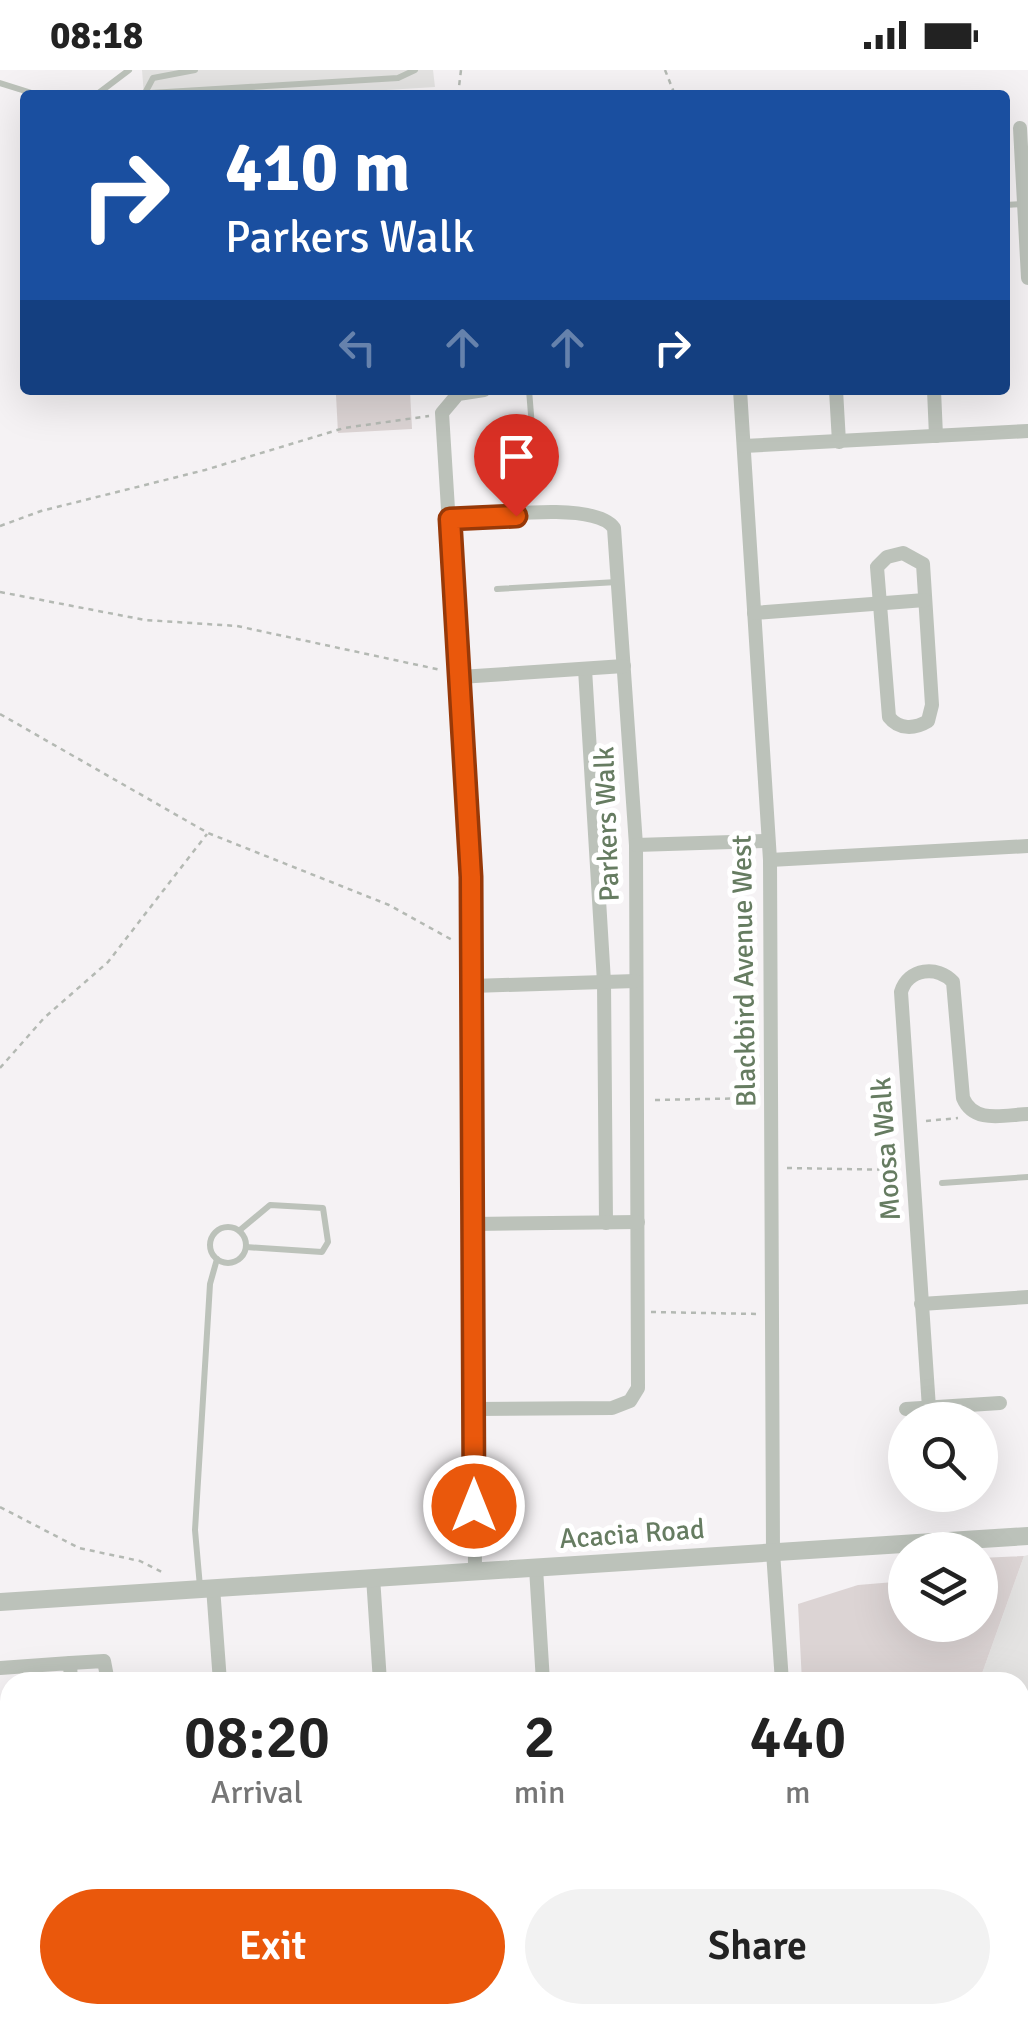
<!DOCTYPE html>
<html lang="en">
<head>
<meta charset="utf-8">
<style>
	body { margin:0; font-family:Signika,sans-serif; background:#f2f2f2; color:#222; height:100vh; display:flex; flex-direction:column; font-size:38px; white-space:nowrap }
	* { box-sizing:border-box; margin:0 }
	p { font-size:32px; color:#767676 }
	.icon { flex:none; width:55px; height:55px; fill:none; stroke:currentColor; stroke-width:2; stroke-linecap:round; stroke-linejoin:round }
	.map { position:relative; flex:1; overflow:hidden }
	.side { position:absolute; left:0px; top:1602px; width:1030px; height:352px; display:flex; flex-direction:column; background:#fff; border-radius:30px 30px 0 0; box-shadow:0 10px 40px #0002 }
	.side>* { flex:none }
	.hud { position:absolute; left:20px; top:20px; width:990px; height:305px; border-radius:10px; box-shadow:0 10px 40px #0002; background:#1a4fa0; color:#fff; overflow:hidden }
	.buttons { position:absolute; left:888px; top:1332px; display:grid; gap:20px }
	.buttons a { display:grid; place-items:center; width:110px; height:110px; border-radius:50%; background:#fff; box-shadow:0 10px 40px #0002; font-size:50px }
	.pin { position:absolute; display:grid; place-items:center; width:85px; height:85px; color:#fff; margin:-102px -42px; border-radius:50% 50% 50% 0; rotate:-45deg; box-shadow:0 0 10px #0007 }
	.pin .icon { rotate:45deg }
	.me { position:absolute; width:110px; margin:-55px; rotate:0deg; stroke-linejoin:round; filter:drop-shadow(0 0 8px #0008) }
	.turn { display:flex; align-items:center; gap:35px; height:210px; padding:0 40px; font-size:45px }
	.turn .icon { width:130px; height:130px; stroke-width:2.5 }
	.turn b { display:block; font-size:70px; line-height:85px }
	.lanes { display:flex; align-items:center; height:95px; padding:0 40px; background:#0003; justify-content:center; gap:50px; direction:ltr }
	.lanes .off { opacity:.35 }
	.eta { display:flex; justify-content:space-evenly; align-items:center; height:170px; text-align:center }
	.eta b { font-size:60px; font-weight:600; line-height:70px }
	.primary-button { display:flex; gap:20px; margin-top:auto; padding:20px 40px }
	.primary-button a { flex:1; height:115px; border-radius:60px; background:#ea580c; color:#fff; font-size:40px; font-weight:600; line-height:115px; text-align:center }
	.primary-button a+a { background:#f2f2f2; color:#222 }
	.status { display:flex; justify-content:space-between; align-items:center; height:70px; padding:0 50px; background:#fff; direction:ltr }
	.status svg { height:28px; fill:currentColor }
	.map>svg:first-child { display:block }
</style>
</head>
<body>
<div class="status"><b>08:18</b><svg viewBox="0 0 49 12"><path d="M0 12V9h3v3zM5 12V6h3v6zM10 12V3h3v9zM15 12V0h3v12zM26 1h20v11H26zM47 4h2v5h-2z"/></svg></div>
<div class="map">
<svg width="1028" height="1954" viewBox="0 0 1028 1954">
	<rect width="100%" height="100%" fill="#f5f2f4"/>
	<!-- built -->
	<g fill="#e4e3e2">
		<path d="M142,0H433L435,17L305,25H144Z"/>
		<path d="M1028,1485V1954H856L859,1945H1020V1612H979L1024,1486Z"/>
	</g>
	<!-- green -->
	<g fill="#dcd4d4">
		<path d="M410,321L412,359L338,363L336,325Z"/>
		<path d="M1024,1486L979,1612H802L798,1534L858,1515L894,1512L893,1494L905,1493V1555H980V1488Z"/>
	</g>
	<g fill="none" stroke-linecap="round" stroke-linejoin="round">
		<!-- path -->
		<g stroke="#b4b9b3" stroke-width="2.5" stroke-dasharray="5 5" stroke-linecap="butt">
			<path d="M665,0L675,25"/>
			<path d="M458,25L461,0"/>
			<path d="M0,456L41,441L205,400L344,358L429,346"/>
			<path d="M0,522L145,550L237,556L441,600"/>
			<path d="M0,644L208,763L389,835L454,871"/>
			<path d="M0,998L44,948L108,892L207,764"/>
			<path d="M655,1030L757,1028"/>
			<path d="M926,1051L958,1048"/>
			<path d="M787,1098L899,1100"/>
			<path d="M651,1242L758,1244"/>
			<path d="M0,1437L79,1478L140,1491L164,1503"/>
			<path d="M0,1872L10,1881"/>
			<path d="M0,1939L10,1935"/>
			<path d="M229,1954L230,1945"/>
		</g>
		<!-- service -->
		<g stroke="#bcc2ba" stroke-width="6">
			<path d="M0,13L38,25"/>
			<path d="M145,23L153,8L195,0"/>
			<path d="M96,25L129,0"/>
			<path d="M118,25L398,8L415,0"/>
			<path d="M1005,135L1023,134"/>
			<path d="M529,320L537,418"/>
			<path d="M497,519L617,512"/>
			<path d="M942,1113L1028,1107"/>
			<circle cx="228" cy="1175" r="18"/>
			<path d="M240,1160L270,1135L323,1138L328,1172L322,1182L246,1177"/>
			<path d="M200,1517L195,1460L210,1214L217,1189"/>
		</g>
		<!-- minor -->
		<g stroke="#bcc2ba" stroke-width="14">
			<path d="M1020,58L1028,208"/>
			<path d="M740,320L770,790L773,1482L782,1612"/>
			<path d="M836,320L839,372"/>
			<path d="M934,320L936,366"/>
			<path d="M744,376L1028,361"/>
			<path d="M450,449C486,447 594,430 614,458L636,775L638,1318L630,1331L612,1338L474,1339"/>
			<path d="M903,483L923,494L932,635L928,651C915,659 899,660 889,647L877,497L887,487Z"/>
			<path d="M754,543L925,530"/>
			<path d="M585,599L604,912L606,1153"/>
			<path d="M460,607L624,596"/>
			<path d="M636,775L768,771"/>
			<path d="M770,790L1028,776"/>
			<path d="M472,916L636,911"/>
			<path d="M473,1154L638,1152"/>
			<path d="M921,1234L1028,1227"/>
			<path d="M929,1338L901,922C908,898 938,895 953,912L963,1028C974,1054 1003,1045 1028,1044"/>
			<path d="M906,1339L1000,1333"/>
			<path d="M536,1498L543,1612"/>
			<path d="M475,1501L471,807L442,343L458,324L484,320"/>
			<path d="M373,1507L380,1612"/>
			<path d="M213,1517L220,1612"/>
			<path d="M70,1593L104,1591L108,1612"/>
			<path d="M0,1598L70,1593L71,1612"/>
			<path d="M0,1657L6,1769L0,1828"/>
			<path d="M503,1945L509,1954L630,1945"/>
			<path d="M714,1945V1954"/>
			<path d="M803,1945L804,1954"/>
			<path d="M87,1954L102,1945"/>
		</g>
		<!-- tertiary -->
		<path stroke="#bcc2ba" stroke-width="18" d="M0,1532L1028,1466"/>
	</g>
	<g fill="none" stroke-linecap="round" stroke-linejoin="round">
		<!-- route casing -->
		<g stroke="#983908" stroke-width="25">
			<path id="route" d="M474,1436L471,807L450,449L516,446"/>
		</g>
		<!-- route -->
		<use href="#route" stroke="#ea580c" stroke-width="18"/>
	</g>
	<g text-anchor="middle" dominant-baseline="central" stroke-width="10" stroke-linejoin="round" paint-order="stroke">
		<!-- street labels -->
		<g font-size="28" fill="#667c61" stroke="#fff">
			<text transform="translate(607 754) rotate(-92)">Parkers Walk</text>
			<text transform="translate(744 901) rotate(-91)">Blackbird Avenue West</text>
			<text transform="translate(886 1079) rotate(-94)">Moosa Walk</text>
			<text transform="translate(632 1464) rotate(-4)">Acacia Road</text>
		</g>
	</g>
</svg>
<div class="buttons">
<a><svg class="icon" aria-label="search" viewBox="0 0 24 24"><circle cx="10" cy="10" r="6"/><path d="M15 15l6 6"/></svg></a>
<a><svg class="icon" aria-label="layers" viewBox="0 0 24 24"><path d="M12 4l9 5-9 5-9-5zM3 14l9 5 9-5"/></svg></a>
</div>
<div class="pin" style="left:516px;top:446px;background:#d93025"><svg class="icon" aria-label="arrive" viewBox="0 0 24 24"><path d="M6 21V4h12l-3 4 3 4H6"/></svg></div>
<svg class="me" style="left:474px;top:1436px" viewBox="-20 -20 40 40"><circle r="17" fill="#ea580c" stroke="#fff" stroke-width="3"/><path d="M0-11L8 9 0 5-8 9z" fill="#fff"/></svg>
<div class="hud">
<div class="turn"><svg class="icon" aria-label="right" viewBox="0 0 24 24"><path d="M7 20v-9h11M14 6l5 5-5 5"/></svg><div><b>410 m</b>Parkers Walk</div></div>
<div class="lanes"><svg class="icon off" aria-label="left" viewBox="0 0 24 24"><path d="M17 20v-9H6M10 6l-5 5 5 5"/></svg><svg class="icon off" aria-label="ahead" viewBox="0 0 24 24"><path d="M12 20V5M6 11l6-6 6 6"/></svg><svg class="icon off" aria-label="ahead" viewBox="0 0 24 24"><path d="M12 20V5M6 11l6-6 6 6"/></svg><svg class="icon" aria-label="right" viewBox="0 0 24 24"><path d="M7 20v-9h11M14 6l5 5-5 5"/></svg></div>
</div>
<section class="side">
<div class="eta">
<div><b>08:20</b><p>Arrival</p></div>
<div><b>2</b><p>min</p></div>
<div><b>440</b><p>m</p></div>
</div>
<div class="primary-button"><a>Exit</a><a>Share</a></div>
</section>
</div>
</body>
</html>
